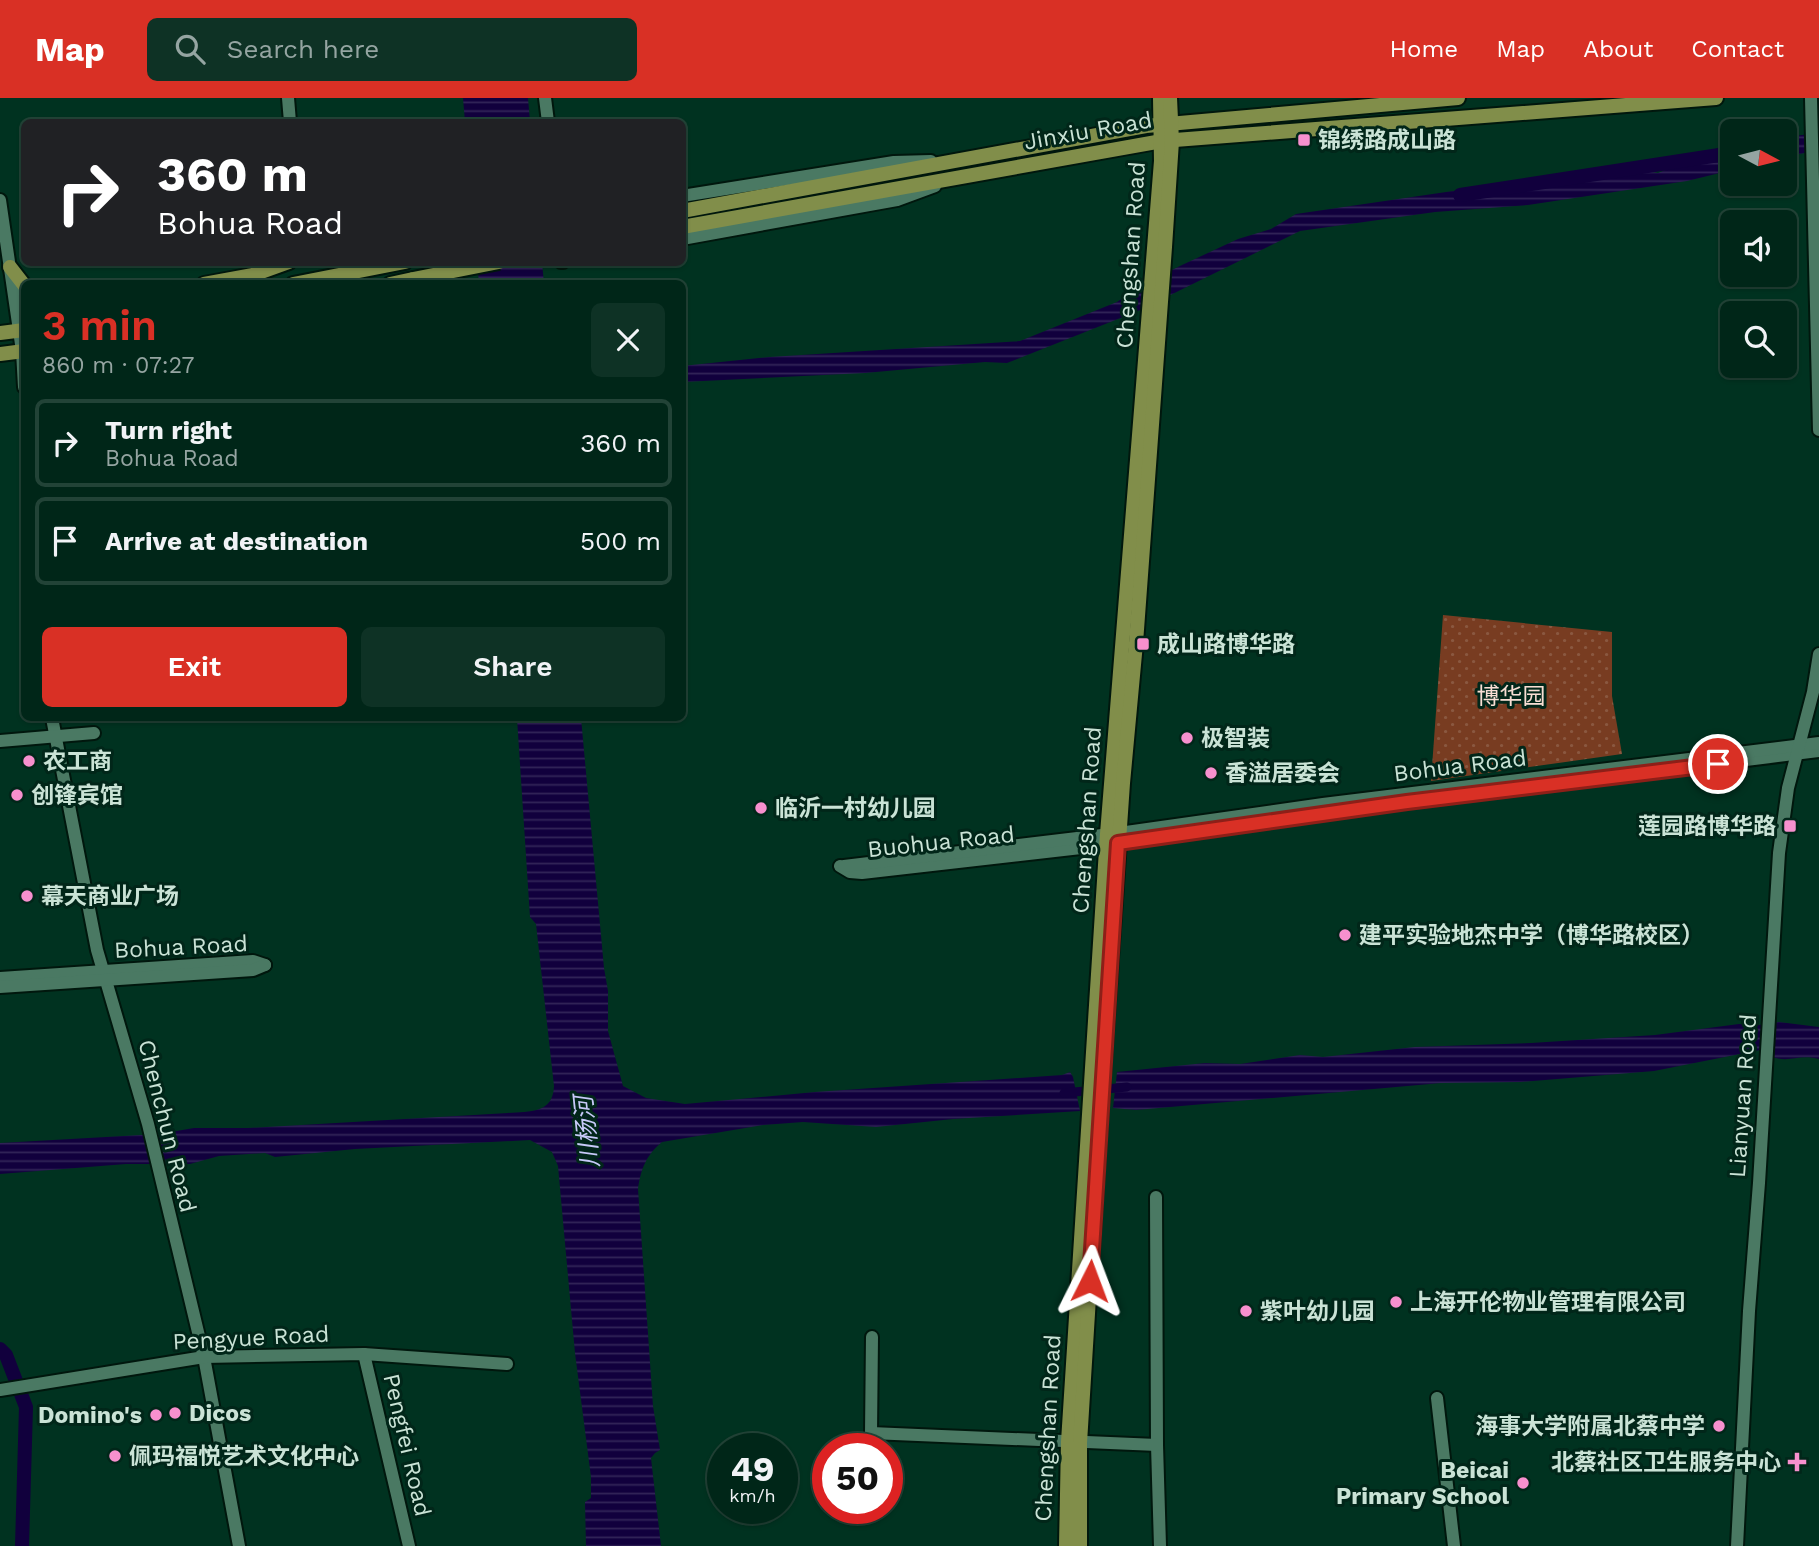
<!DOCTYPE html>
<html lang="en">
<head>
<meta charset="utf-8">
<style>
	body { margin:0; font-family:"Work Sans","Noto Sans SC",sans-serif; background:#0e3225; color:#f1f3f6; height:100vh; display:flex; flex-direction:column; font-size:26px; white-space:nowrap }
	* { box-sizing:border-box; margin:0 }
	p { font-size:23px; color:#95a5a2 }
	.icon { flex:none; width:38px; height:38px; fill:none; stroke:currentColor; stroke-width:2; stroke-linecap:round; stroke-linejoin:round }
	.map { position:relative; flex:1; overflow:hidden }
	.panel { position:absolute; left:21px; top:182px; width:665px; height:441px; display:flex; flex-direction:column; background:#002618; border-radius:10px; box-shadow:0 2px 5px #0004,0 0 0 2px #224337 }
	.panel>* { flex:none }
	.guide { position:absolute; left:21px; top:21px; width:665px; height:147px; border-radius:10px; box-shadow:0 2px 5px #0004,0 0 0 2px #224337; background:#202124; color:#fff; overflow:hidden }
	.needle { width:46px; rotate:97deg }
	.tools { position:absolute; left:1720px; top:21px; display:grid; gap:14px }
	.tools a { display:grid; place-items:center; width:77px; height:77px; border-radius:10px; background:#002618; box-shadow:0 2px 5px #0004,0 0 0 2px #224337; font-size:35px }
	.speed { position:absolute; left:707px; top:1335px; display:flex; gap:14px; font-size:35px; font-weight:700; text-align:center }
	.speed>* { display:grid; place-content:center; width:91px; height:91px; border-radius:50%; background:#002618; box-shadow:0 2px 5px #0004,0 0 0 2px #224337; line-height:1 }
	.speed small { font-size:18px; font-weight:400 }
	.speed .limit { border:10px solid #d22; background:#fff; color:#111 }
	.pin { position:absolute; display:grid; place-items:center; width:60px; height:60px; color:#fff; margin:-30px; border:4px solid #fff; border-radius:50%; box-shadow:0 2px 7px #0007 }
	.me { position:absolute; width:77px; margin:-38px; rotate:3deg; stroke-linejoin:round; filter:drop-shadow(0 0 5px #0008) }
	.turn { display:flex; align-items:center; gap:24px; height:147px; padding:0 21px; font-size:32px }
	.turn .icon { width:91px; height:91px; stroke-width:2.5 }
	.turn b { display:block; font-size:49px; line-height:60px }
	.round { display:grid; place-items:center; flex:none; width:74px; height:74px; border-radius:10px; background:#0e3225 }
	.summary { display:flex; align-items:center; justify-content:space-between; height:119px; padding:0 21px }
	h1 { font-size:42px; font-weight:600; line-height:52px; color:#d93025 }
	.button { display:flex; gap:14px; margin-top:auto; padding:14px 21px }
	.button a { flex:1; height:80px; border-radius:10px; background:#d93025; color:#fff; font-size:28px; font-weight:600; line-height:80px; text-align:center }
	.button a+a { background:#0e3225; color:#f1f3f6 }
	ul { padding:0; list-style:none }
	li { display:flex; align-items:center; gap:21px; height:88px; margin:0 14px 10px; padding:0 7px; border:4px solid #224337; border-radius:10px }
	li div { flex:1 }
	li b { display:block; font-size:26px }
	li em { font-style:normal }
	header { display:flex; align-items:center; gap:42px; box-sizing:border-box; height:98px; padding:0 35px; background:#d93025; color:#fff }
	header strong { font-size:33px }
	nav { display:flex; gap:38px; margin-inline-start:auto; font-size:24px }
	.search { width:490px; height:63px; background:#0e3225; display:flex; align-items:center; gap:18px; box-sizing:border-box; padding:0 24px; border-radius:10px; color:#95a5a2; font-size:26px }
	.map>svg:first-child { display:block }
</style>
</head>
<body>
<header>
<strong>Map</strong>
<div class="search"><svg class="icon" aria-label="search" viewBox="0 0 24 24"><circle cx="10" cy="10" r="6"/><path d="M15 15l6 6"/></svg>Search here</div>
<nav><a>Home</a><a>Map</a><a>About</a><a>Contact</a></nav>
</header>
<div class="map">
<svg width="1819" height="1448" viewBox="0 0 1819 1448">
	<defs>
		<pattern id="park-dots" width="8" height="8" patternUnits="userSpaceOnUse" patternTransform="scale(1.75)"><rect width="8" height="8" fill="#783c21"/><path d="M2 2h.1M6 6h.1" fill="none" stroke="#8a5840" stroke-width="1.8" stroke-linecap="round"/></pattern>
		<pattern id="water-rules" width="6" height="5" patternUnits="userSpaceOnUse" patternTransform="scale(1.75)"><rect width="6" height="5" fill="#11003d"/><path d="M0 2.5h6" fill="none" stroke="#322558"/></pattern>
	</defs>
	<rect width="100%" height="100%" fill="#003220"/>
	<!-- park -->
	<path fill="url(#park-dots)" d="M1443,517L1612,534V598L1622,656L1431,683Z"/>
	<!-- water -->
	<g fill="url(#water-rules)">
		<path d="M463,0H528L530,24H465Z"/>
		<path d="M1819,35V52L1785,59V39Z"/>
		<path d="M1732,55V72L1687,83L1528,107L1435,114L1300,133L1138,213L1007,265L985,264L865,275L683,284L682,268L770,259L1020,243L1117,204L1140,188L1182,167L1238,141L1271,131L1296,116L1453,93L1468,96L1632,71L1658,75L1690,62Z"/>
		<path d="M477,165H542L544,185H479Z"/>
		<path d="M517,620H581L604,870L608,893V933L623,988L646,1000L685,1006L815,994L1062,977L1070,974L1073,979L1080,1013L953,1021L876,1029L803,1024L763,1027L662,1044C646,1057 641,1071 638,1091L653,1308L660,1352L655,1355L651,1360L661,1448H586L585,1404L591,1400V1379L575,1255L558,1068L552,1054L530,1042L355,1051L275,1059L265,1055L219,1058L190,1066H126L0,1076V1045L159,1036L194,1030H248L508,1015C530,1013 553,1016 554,988L536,826L530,819Z"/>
		<path d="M1779,924L1819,929V961C1800,956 1791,964 1776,960C1771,959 1765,955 1760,952L1654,973L1520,984L1441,985L1136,1012L1113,1010L1117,974L1205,965L1240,966L1300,957L1323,959L1415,949L1531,945L1655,937L1739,926L1759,927Z"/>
	</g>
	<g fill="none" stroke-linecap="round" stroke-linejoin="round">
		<!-- canal -->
		<path stroke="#11003d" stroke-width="9" d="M1064,995L1127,989"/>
		<!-- river -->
		<g stroke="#11003d" stroke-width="14">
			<path d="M1460,97L1732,55"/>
			<path d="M0,1251L6,1257L26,1309L22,1448"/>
		</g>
		<!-- minor casing -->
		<g stroke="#00170d" stroke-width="16">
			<g id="minor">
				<path d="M288,0L290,24"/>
				<path d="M545,0L548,24"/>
				<path d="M1811,0L1819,332"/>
				<path d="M682,98L894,64L931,63"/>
				<path d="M0,102L22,253L24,289"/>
				<path d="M682,141L897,102L935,88"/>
				<path d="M561,164H563"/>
				<path d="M52,620L97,852L148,1026L204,1259L239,1448"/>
				<path d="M0,643L94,635"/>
				<path d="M840,768L850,774L862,775L1107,747L1407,704L1819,653"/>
				<path d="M844,768L1119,735L1323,706L1819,645"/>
				<path d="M0,880L253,863L265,867"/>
				<path d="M0,889L253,872L265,867"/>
				<path d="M1156,1099L1157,1347L1160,1448"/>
				<path d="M872,1239L871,1335L1157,1347"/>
				<path d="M364,1256L409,1448"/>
				<path d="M0,1292L204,1259L364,1256L507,1266"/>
				<path d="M1437,1300L1454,1448"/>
				<path d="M1737,1448L1749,1213L1759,1085L1779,755L1788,690L1813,594L1819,556"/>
			</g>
		</g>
		<!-- major casing -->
		<g stroke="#00170d" stroke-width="18">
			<g id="major">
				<path d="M682,113L1146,28L1458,0"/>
				<path d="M682,129L1162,43L1716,0"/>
				<path d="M10,169L24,187"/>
				<path d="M204,186L253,177L289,164"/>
				<path d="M293,186L405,164"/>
				<path d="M390,186L413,181"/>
				<path d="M442,186L445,164"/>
				<path d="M0,235L24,232"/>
				<path d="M0,256L24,253"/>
				<path d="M1066,1448L1068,1344L1107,736L1161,63L1160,0"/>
				<path d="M1080,1448V1345L1100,1021L1123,685L1136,545L1165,149L1172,43L1170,0"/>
			</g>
		</g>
		<!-- minor -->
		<use href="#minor" stroke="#4a7963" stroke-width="12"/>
		<!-- major -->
		<use href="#major" stroke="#818e4a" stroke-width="14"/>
		<!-- major-bridge casing -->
		<g stroke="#00170d" stroke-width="18" stroke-linecap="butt">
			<path id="major-bridge" d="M413,181L499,164"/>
		</g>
		<!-- major-bridge -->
		<use href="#major-bridge" stroke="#818e4a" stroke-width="14"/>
	</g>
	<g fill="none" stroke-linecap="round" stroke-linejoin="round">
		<!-- route casing -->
		<g stroke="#8d1f18" stroke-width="18">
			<path id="route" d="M1090,1183L1118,745L1407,704L1718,666"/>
		</g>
		<!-- route -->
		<use href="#route" stroke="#d93025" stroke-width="12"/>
	</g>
	<!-- markers -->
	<g fill="#f790ce" stroke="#012619" stroke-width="2.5">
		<rect x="1297" y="35" width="14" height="14" rx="3.5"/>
		<rect x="1136" y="539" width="14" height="14" rx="3.5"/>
		<circle cx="1187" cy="640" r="7"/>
		<circle cx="29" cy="663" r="7"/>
		<circle cx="1211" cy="675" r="7"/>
		<circle cx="17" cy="697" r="7"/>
		<circle cx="761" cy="710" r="7"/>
		<rect x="1783" y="721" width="14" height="14" rx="3.5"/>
		<circle cx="27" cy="798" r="7"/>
		<circle cx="1345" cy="837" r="7"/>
		<circle cx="1396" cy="1204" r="7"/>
		<circle cx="1246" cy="1213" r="7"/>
		<circle cx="175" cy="1315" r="7"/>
		<circle cx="156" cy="1317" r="7"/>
		<circle cx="1719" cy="1328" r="7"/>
		<circle cx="115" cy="1358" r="7"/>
		<path d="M1793.5 1353.5h7v7h7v7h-7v7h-7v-7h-7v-7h7z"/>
		<circle cx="1523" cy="1385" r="7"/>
	</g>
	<g text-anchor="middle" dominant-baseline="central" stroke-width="6" stroke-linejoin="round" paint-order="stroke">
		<!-- street labels -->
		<g font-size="23" fill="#cae3d6" stroke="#012619">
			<text transform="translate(1088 33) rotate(-10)">Jinxiu Road</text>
			<text transform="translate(1131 157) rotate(-86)">Chengshan Road</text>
			<text transform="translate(1460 668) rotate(-7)">Bohua Road</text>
			<text transform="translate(1087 722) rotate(-86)">Chengshan Road</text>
			<text transform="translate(941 744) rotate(-6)">Buohua Road</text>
			<text transform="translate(181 849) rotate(-3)">Bohua Road</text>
			<text transform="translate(1743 998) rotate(-86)">Lianyuan Road</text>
			<text transform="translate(167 1028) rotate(76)">Chenchun Road</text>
			<text transform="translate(251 1240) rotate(-3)">Pengyue Road</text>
			<text transform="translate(1048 1330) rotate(-87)">Chengshan Road</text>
			<text transform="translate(407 1347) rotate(77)">Pengfei Road</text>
		</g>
		<!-- poi labels -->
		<g font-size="23" font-weight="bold" fill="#cae3d6" stroke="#012619" text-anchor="start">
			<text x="1318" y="42">锦绣路成山路</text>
			<text x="1157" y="546">成山路博华路</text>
			<text x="1201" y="640">极智装</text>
			<text x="43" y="663">农工商</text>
			<text x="1225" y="675">香溢居委会</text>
			<text x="31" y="697">创锋宾馆</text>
			<text x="775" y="710">临沂一村幼儿园</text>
			<text x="1776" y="728" text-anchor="end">莲园路博华路</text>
			<text x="41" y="798">幕天商业广场</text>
			<text x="1359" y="837">建平实验地杰中学（博华路校区）</text>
			<text x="1410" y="1204">上海开伦物业管理有限公司</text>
			<text x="1260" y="1213">紫叶幼儿园</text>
			<text x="189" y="1315">Dicos</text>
			<text x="142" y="1317" text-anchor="end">Domino's</text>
			<text x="1705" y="1328" text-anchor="end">海事大学附属北蔡中学</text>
			<text x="129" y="1358">佩玛福悦艺术文化中心</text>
			<text x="1781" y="1364" text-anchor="end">北蔡社区卫生服务中心</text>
			<text x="1509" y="1372" text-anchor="end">Beicai<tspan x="1509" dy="26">Primary School</tspan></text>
		</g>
		<!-- park labels -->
		<g font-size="23" fill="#f8ded3" stroke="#012619">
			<text x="1511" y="598">博华园</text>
		</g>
		<!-- water labels -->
		<g font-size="24" font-style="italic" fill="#c8c9f9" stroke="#012619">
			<text transform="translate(587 1034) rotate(-96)">川杨河</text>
		</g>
	</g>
</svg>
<div class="tools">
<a><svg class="needle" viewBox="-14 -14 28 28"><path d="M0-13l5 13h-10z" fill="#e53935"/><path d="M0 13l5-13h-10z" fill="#95a5a2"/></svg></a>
<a><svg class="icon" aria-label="sound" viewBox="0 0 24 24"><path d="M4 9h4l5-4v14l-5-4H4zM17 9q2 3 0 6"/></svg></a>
<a><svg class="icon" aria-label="search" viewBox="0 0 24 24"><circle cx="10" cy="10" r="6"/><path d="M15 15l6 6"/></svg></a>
</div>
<div class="speed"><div>49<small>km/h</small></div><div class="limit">50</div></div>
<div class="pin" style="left:1718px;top:666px;background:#d93025"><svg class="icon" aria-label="arrive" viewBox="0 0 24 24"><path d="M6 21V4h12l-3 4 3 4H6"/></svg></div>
<svg class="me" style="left:1090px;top:1183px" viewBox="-20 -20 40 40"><path d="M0-17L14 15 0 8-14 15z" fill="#d93025" stroke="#fff" stroke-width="4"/></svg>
<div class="guide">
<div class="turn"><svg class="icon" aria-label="right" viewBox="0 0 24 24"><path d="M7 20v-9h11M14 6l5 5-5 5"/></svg><div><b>360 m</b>Bohua Road</div></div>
</div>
<section class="panel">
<div class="summary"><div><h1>3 min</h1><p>860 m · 07:27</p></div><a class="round"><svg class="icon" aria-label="close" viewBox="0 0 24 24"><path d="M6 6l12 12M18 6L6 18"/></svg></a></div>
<ul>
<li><svg class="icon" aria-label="right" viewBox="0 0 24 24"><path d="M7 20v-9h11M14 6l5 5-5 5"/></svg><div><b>Turn right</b><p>Bohua Road</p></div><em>360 m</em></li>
<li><svg class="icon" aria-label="arrive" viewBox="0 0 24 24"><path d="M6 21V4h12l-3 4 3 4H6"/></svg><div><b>Arrive at destination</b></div><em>500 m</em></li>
</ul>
<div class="button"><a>Exit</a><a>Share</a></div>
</section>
</div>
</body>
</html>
